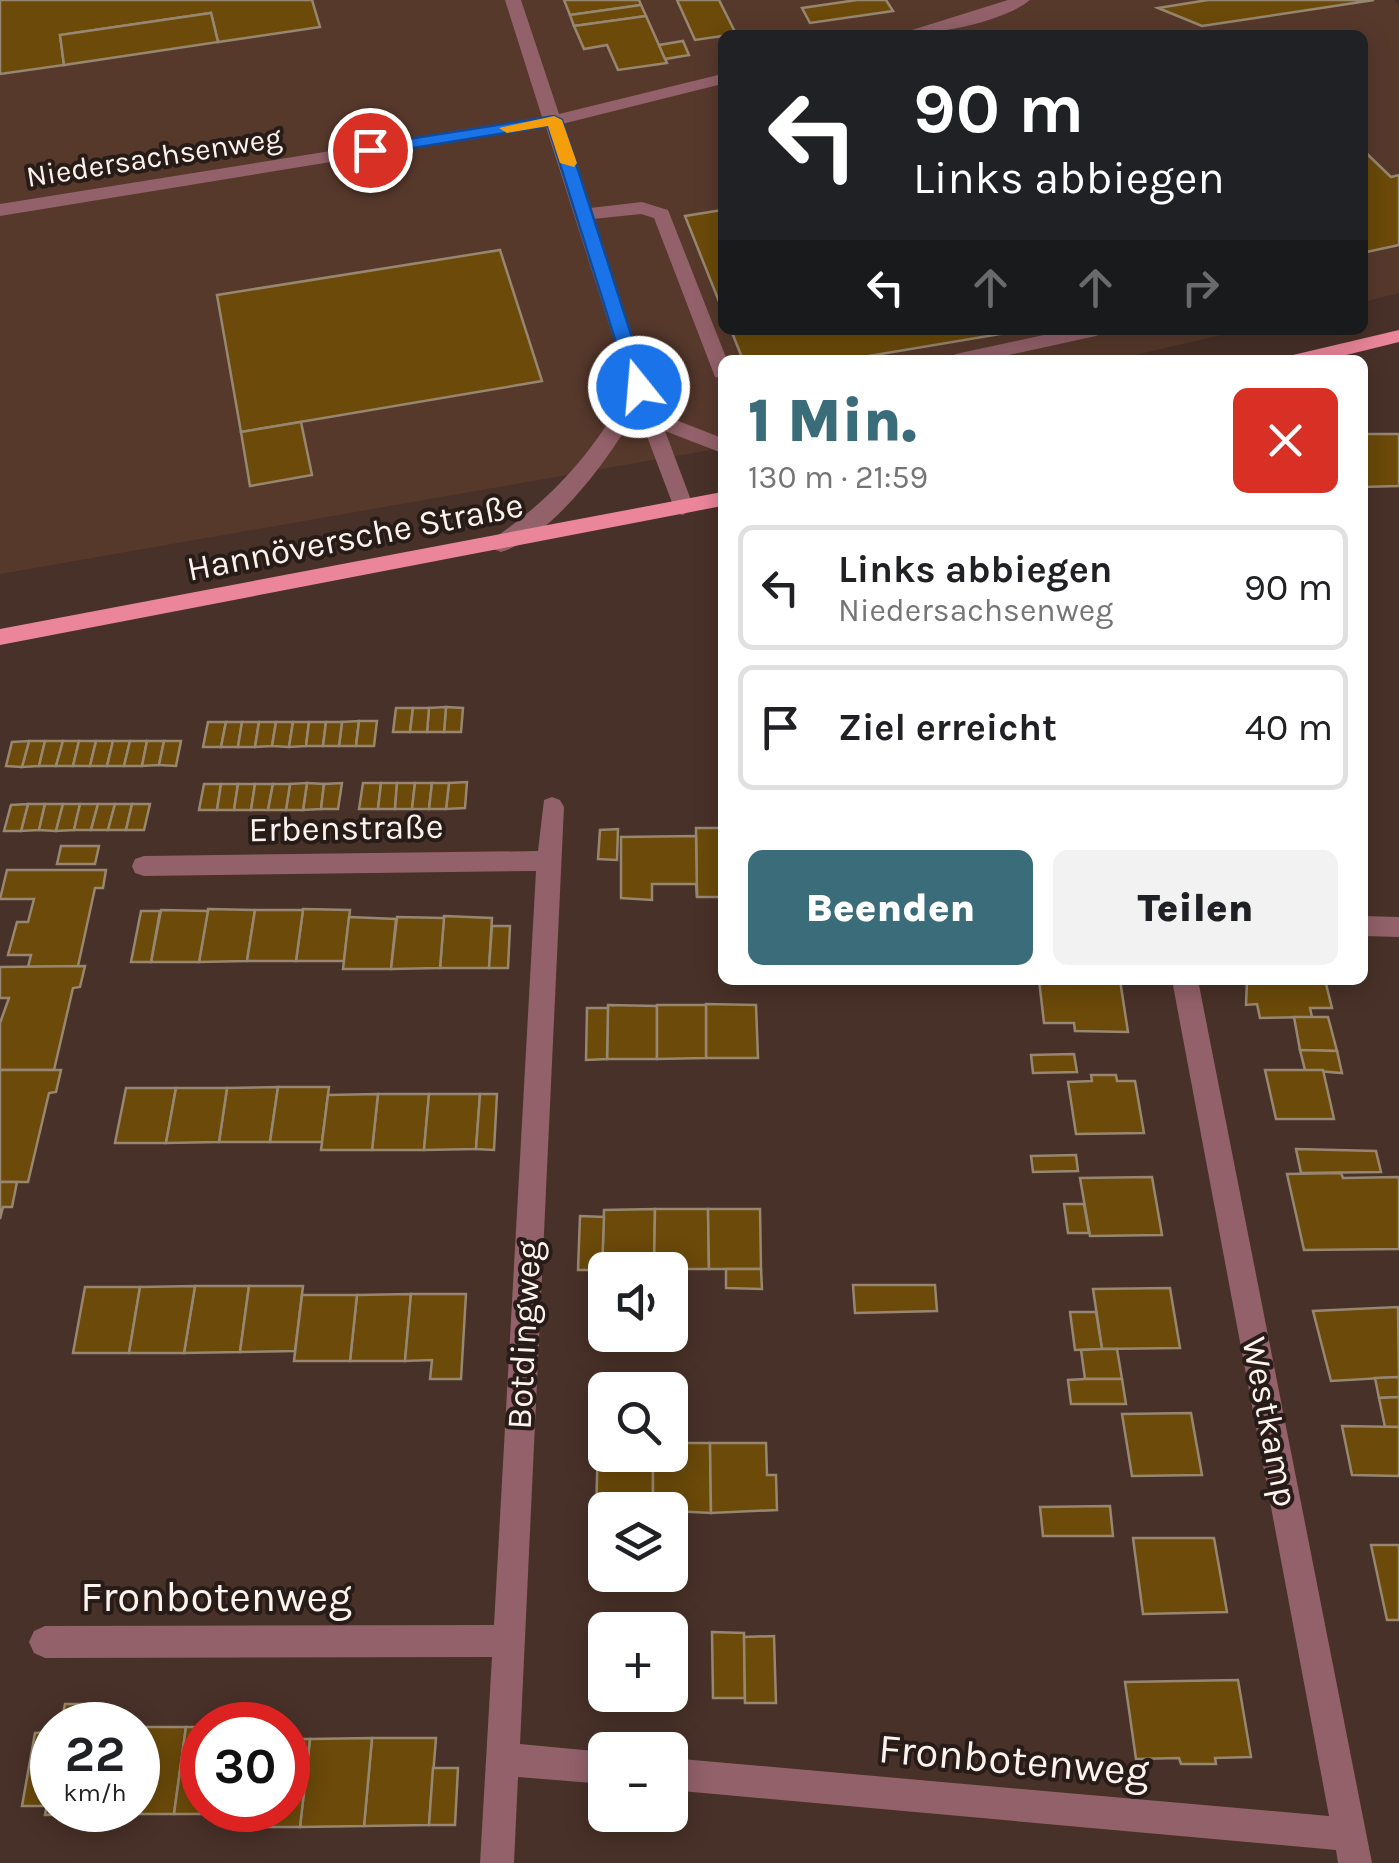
<!DOCTYPE html>
<html lang="de">
<head>
<meta charset="utf-8">
<style>
	body { margin:0; font-family:Karla,sans-serif; background:#f2f2f2; color:#202124; height:100vh; display:flex; flex-direction:column; font-size:38px; white-space:nowrap }
	* { box-sizing:border-box; margin:0 }
	p { font-size:32px; color:#757577 }
	.icon { flex:none; width:55px; height:55px; fill:none; stroke:currentColor; stroke-width:2; stroke-linecap:round; stroke-linejoin:round }
	.map { position:relative; flex:1; overflow:hidden }
	.side { position:absolute; left:718px; top:355px; width:650px; height:630px; display:flex; flex-direction:column; background:#fff; border-radius:15px; box-shadow:0 5px 25px #0003 }
	.side>* { flex:none }
	.hud { position:absolute; left:718px; top:30px; width:650px; height:305px; border-radius:15px; box-shadow:0 5px 25px #0003; background:#202124; color:#fff; overflow:hidden }
	.tools { position:absolute; left:588px; top:1252px; display:grid; gap:20px }
	.tools a { display:grid; place-items:center; width:100px; height:100px; border-radius:15px; background:#fff; box-shadow:0 5px 25px #0003; font-size:50px }
	.speed { position:absolute; left:30px; top:1702px; display:flex; gap:20px; font-size:50px; font-weight:700; text-align:center }
	.speed>* { display:grid; place-content:center; width:130px; height:130px; border-radius:50%; background:#fff; box-shadow:0 5px 25px #0003; line-height:1 }
	.speed small { font-size:25px; font-weight:400 }
	.speed .limit { border:15px solid #d22; background:#fff; color:#111 }
	.pin { position:absolute; display:grid; place-items:center; width:85px; height:85px; color:#fff; margin:-42px; border:5px solid #fff; border-radius:50%; box-shadow:0 2px 10px #0007 }
	.me { position:absolute; width:110px; margin:-55px; rotate:343deg; stroke-linejoin:round; filter:drop-shadow(0 0 8px #0008) }
	.turn { display:flex; align-items:center; gap:35px; height:210px; padding:0 30px; font-size:45px }
	.turn .icon { width:130px; height:130px; stroke-width:2.5 }
	.turn b { display:block; font-size:70px; line-height:85px }
	.lanes { display:flex; align-items:center; height:95px; padding:0 30px; background:#0003; justify-content:center; gap:50px; direction:ltr }
	.lanes .off { opacity:.35 }
	.round { display:grid; place-items:center; flex:none; width:105px; height:105px; border-radius:15px; background:#f2f2f2 }
	.overview { display:flex; align-items:center; justify-content:space-between; height:170px; padding:0 30px }
	h1 { font-size:60px; font-weight:800; line-height:75px; color:#3a6c7a }
	.action { display:flex; gap:20px; margin-top:auto; padding:20px 30px }
	.action a { flex:1; height:115px; border-radius:15px; background:#3a6c7a; color:#fff; font-size:40px; font-weight:800; line-height:115px; text-align:center }
	.action a+a { background:#f2f2f2; color:#202124 }
	ul { padding:0; list-style:none }
	li { display:flex; align-items:center; gap:30px; height:125px; margin:0 20px 15px; padding:0 10px; border:5px solid #e0e0e0; border-radius:15px }
	li div { flex:1 }
	li b { display:block; font-size:38px }
	li em { font-style:normal }
	.map>svg:first-child { display:block }
</style>
</head>
<body>
<div class="map">
<svg width="1399" height="1863" viewBox="0 0 1399 1863">
	<rect width="100%" height="100%" fill="#483128"/>
	<!-- built -->
	<path fill="#57392c" d="M0,0H1394L1399,6V293L1363,302L1362,35H722V330H1242L1114,360H722V448L0,574Z"/>
	<!-- building -->
	<g fill="#6b4a0a" stroke="#978770" stroke-width="2.5">
		<path d="M0,0H312L320,27L218,42L211,13L60,35L64,65L0,74Z"/>
		<path d="M564,0H639L641,5L570,15Z"/>
		<path d="M677,0H719L736,34L695,40Z"/>
		<path d="M857,0H886L893,11L810,23L802,8Z"/>
		<path d="M1208,0H1374L1202,26L1158,8Z"/>
		<path d="M641,5L646,16L574,26L570,15Z"/>
		<path d="M211,13L218,42L64,65L60,35Z"/>
		<path d="M646,16L667,63L618,70L607,45L584,49L574,26Z"/>
		<path d="M683,41L689,55L665,59L659,45Z"/>
		<path d="M1362,149L1391,177L1399,175V245L1362,253Z"/>
		<path d="M722,210V309L685,216Z"/>
		<path d="M500,250L542,381L241,432L217,295Z"/>
		<path d="M731,330H1024L845,360H743Z"/>
		<path d="M301,422L312,475L250,486L241,432Z"/>
		<path d="M1362,434H1399V486L1362,487Z"/>
		<path d="M446,707L463,708L461,732H444Z"/>
		<path d="M446,707L444,732H427L429,708Z"/>
		<path d="M396,708H413L410,732H393Z"/>
		<path d="M413,708H429L427,732H410Z"/>
		<path d="M359,721L356,746H339L342,722Z"/>
		<path d="M359,721H377L374,746H356Z"/>
		<path d="M208,722H226L221,747H203Z"/>
		<path d="M226,722H242L238,747H221Z"/>
		<path d="M242,722H259L255,747H238Z"/>
		<path d="M259,722H276L272,746L255,747Z"/>
		<path d="M276,722H293L289,747L272,746Z"/>
		<path d="M293,722H309L306,746L289,747Z"/>
		<path d="M309,722H326L323,746H306Z"/>
		<path d="M326,722H342L339,746H323Z"/>
		<path d="M29,741H45L39,766L22,767Z"/>
		<path d="M29,741L22,767L6,766L12,742Z"/>
		<path d="M45,741H63L56,766H39Z"/>
		<path d="M63,741H79L73,766H56Z"/>
		<path d="M79,741H96L90,766H73Z"/>
		<path d="M96,741H113L107,766H90Z"/>
		<path d="M113,741H130L124,766H107Z"/>
		<path d="M130,741H147L142,766H124Z"/>
		<path d="M147,741H164L159,765L142,766Z"/>
		<path d="M164,741H181L176,766L159,765Z"/>
		<path d="M467,782L465,808L446,809L449,783Z"/>
		<path d="M307,783L324,784L321,809L303,810Z"/>
		<path d="M307,783L303,810H286L290,784Z"/>
		<path d="M342,783L338,809H321L324,784Z"/>
		<path d="M363,783H381L378,809H359Z"/>
		<path d="M381,783H397L395,809H378Z"/>
		<path d="M397,783H415L412,809H395Z"/>
		<path d="M415,783H432L429,809H412Z"/>
		<path d="M432,783H449L446,809H429Z"/>
		<path d="M204,784H221L217,810H199Z"/>
		<path d="M221,784H238L234,810H217Z"/>
		<path d="M238,784H255L251,810H234Z"/>
		<path d="M255,784H273L268,810H251Z"/>
		<path d="M273,784H290L286,810H268Z"/>
		<path d="M28,804H45L39,830L21,831Z"/>
		<path d="M28,804L21,831H4L11,805Z"/>
		<path d="M45,804H63L56,831L39,830Z"/>
		<path d="M63,804H80L74,830L56,831Z"/>
		<path d="M80,804H98L91,830H74Z"/>
		<path d="M98,804H115L108,830H91Z"/>
		<path d="M115,804H132L126,830H108Z"/>
		<path d="M132,804H150L144,830H126Z"/>
		<path d="M696,828H722V897H697Z"/>
		<path d="M618,829L617,860L598,859L600,830Z"/>
		<path d="M696,836L697,897L696,884H652V900L621,898V837Z"/>
		<path d="M61,846H99L95,864H57Z"/>
		<path d="M7,870H106L103,888H95L78,966L28,967L31,955H8L17,922H28L34,899H0Z"/>
		<path d="M208,909L255,910L247,961L199,962Z"/>
		<path d="M303,909L350,910L344,961H296Z"/>
		<path d="M161,910L208,911L199,962H151Z"/>
		<path d="M255,910H303L296,961H247Z"/>
		<path d="M141,911H160L151,962H131Z"/>
		<path d="M444,916L492,918L489,968H440Z"/>
		<path d="M349,917L396,919L391,969H343Z"/>
		<path d="M397,917L444,918L440,968L391,969Z"/>
		<path d="M492,926H510L508,968H489Z"/>
		<path d="M85,966L80,987L73,988L54,1070H0V1023L9,998H0V967Z"/>
		<path d="M1039,980H1120L1128,1032L1075,1031L1074,1023H1044Z"/>
		<path d="M1247,980H1325L1332,1008H1310L1312,1017L1260,1018L1257,1004L1246,1005Z"/>
		<path d="M706,1004L756,1005L758,1058H706Z"/>
		<path d="M608,1005L657,1006V1059H607Z"/>
		<path d="M657,1005H706V1058L657,1059Z"/>
		<path d="M587,1008H608L607,1059L586,1060Z"/>
		<path d="M1294,1017H1328L1337,1051L1300,1050Z"/>
		<path d="M1300,1050L1337,1051L1342,1073L1305,1070Z"/>
		<path d="M1074,1054L1077,1072L1033,1073L1031,1055Z"/>
		<path d="M0,1070H61L56,1092L49,1093L28,1182H0Z"/>
		<path d="M1265,1070H1323L1334,1119H1276Z"/>
		<path d="M1091,1075H1116L1117,1081H1135L1144,1133L1076,1134L1068,1082L1092,1081Z"/>
		<path d="M278,1087L270,1142H219L227,1088Z"/>
		<path d="M278,1087H329L322,1142H270Z"/>
		<path d="M126,1088H176L166,1143H115Z"/>
		<path d="M176,1088H227L219,1142L166,1143Z"/>
		<path d="M378,1094H429L424,1150H372Z"/>
		<path d="M378,1094L372,1150H321L328,1095Z"/>
		<path d="M429,1094H480L476,1149L424,1150Z"/>
		<path d="M480,1094H497L494,1150L476,1149Z"/>
		<path d="M1296,1149L1376,1151L1381,1172L1301,1173Z"/>
		<path d="M1076,1155L1078,1171L1033,1172L1031,1156Z"/>
		<path d="M1341,1173L1343,1178L1399,1177V1249L1304,1250L1287,1174Z"/>
		<path d="M1152,1177L1162,1235L1090,1236L1080,1178Z"/>
		<path d="M0,1182H17L12,1207H3L0,1219Z"/>
		<path d="M1064,1204H1084L1089,1233H1068Z"/>
		<path d="M655,1209L654,1269L602,1270L604,1210Z"/>
		<path d="M655,1209H708L709,1269H654Z"/>
		<path d="M708,1209H760L761,1269H709Z"/>
		<path d="M580,1216L604,1217L602,1270H578Z"/>
		<path d="M726,1269H761L762,1289L726,1288Z"/>
		<path d="M853,1285H935L937,1311L855,1313Z"/>
		<path d="M195,1286H249L240,1352L184,1353Z"/>
		<path d="M249,1286H303L295,1351L240,1352Z"/>
		<path d="M85,1287H140L129,1353H73Z"/>
		<path d="M140,1287L195,1286L184,1353H129Z"/>
		<path d="M1170,1288L1180,1348L1102,1349L1093,1289Z"/>
		<path d="M411,1294L405,1361H350L357,1295Z"/>
		<path d="M411,1294H466L461,1379H430L432,1360L405,1361Z"/>
		<path d="M302,1295H357L350,1361H294Z"/>
		<path d="M1398,1307L1399,1377L1331,1381L1313,1311Z"/>
		<path d="M1070,1312H1096L1102,1349L1075,1350Z"/>
		<path d="M1102,1349H1117L1122,1379H1085L1081,1350Z"/>
		<path d="M1399,1377V1397L1379,1398L1375,1378Z"/>
		<path d="M1085,1379H1122L1126,1404H1071L1068,1380Z"/>
		<path d="M1399,1397V1427H1385L1379,1398Z"/>
		<path d="M1191,1413L1202,1475L1132,1476L1122,1414Z"/>
		<path d="M1342,1426L1399,1427V1476L1352,1475Z"/>
		<path d="M598,1443H605V1455H653V1510L596,1513Z"/>
		<path d="M670,1443H710L711,1513L653,1510V1455H670Z"/>
		<path d="M710,1443H766L767,1475H776L777,1510L711,1513Z"/>
		<path d="M1110,1506L1113,1536H1043L1040,1507Z"/>
		<path d="M1133,1538H1214L1227,1612L1143,1614Z"/>
		<path d="M1371,1545H1399V1620H1387Z"/>
		<path d="M712,1632L744,1633L745,1698H713Z"/>
		<path d="M774,1636L776,1703H745L744,1637Z"/>
		<path d="M1238,1680L1251,1757L1215,1758L1216,1764H1181L1179,1758L1136,1759L1125,1682Z"/>
		<path d="M65,1704H95L91,1725H61Z"/>
		<path d="M138,1727H186L174,1814H110L111,1810H138Z"/>
		<path d="M186,1727H202V1810H238V1814H174Z"/>
		<path d="M52,1732V1776L47,1806H22L35,1733Z"/>
		<path d="M372,1738H436L429,1825L364,1826Z"/>
		<path d="M372,1738L364,1826L300,1827L310,1739Z"/>
		<path d="M288,1739H310L300,1827H237L238,1810H288Z"/>
		<path d="M433,1768H458L455,1825H429Z"/>
		<path d="M52,1776V1810H111L110,1814L45,1815Z"/>
	</g>
	<g fill="none" stroke-linecap="round" stroke-linejoin="round">
		<!-- minor -->
		<g fill="#93616a" fill-rule="evenodd">
			<path d="M505,0H521L559,114L722,74V84L562,124L590,208L642,202L668,210L727,360H722V378L715,377L654,218L641,214L593,219L658,413L722,438V453L665,431L694,508L683,515L676,513L637,410C611,456 554,536 501,552L493,549L490,544L493,539C553,498 595,451 629,387L546,127L0,216V204L542,117Z"/>
			<path d="M1008,0H1030C1002,23 931,35 896,35Z"/>
			<path d="M1067,330H1106L1096,336L986,360H946L956,354Z"/>
			<path d="M552,797L560,800L564,807L520,1744L605,1752V1784L518,1777L514,1863H480L492,1657L45,1658L34,1653L29,1642L34,1631L45,1626L494,1625L536,871L144,876L135,873L132,866L135,859L144,856L538,851L544,800Z"/>
			<path d="M1362,916L1399,917V937L1362,936Z"/>
			<path d="M1172,980H1198L1372,1863H1338L1336,1850L670,1790V1758L1329,1816Z"/>
		</g>
		<!-- major -->
		<g fill="#eb869a" fill-rule="evenodd">
			<path d="M1399,330V342L1326,360H1290L1293,355Z"/>
			<path d="M722,492V506L0,645V629Z"/>
		</g>
	</g>
	<!-- route -->
	<path fill="#1a73e8" stroke="#114b97" stroke-width="2.5" d="M554,116L562,120L648,387L645,391H632L630,387L548,126L370,155L362,150L370,145Z"/>
	<!-- slow -->
	<path fill="#f59e0b" d="M554,116L562,120L577,163L574,167L560,163L548,126L507,133L499,128Z"/>
	<g text-anchor="middle" dominant-baseline="central" stroke-width="8" stroke-linejoin="round" paint-order="stroke">
		<!-- far-street labels -->
		<g font-size="30" fill="#fef2ed" stroke="#271c18">
			<text transform="translate(154 157) rotate(-9)">Niedersachsenweg</text>
		</g>
		<!-- street labels -->
		<g font-size="35" fill="#fef2ed" stroke="#271c18">
			<text transform="translate(355 537) rotate(-11)">Hannöversche Straße</text>
			<text transform="translate(346 828) rotate(-1)">Erbenstraße</text>
			<text transform="translate(524 1335) rotate(-87)">Botdingweg</text>
			<text transform="translate(1270 1422) rotate(79)">Westkamp</text>
		</g>
		<!-- near-street labels -->
		<g font-size="42" fill="#fef2ed" stroke="#271c18">
			<text x="216" y="1597">Fronbotenweg</text>
			<text transform="translate(1014 1760) rotate(5)">Fronbotenweg</text>
		</g>
	</g>
</svg>
<div class="tools">
<a><svg class="icon" aria-label="sound" viewBox="0 0 24 24"><path d="M4 9h4l5-4v14l-5-4H4zM17 9q2 3 0 6"/></svg></a>
<a><svg class="icon" aria-label="search" viewBox="0 0 24 24"><circle cx="10" cy="10" r="6"/><path d="M15 15l6 6"/></svg></a>
<a><svg class="icon" aria-label="layers" viewBox="0 0 24 24"><path d="M12 4l9 5-9 5-9-5zM3 14l9 5 9-5"/></svg></a>
<a>+</a>
<a>−</a>
</div>
<div class="speed"><div>22<small>km/h</small></div><div class="limit">30</div></div>
<div class="pin" style="left:370px;top:150px;background:#d93025"><svg class="icon" aria-label="arrive" viewBox="0 0 24 24"><path d="M6 21V4h12l-3 4 3 4H6"/></svg></div>
<svg class="me" style="left:639px;top:387px" viewBox="-20 -20 40 40"><circle r="17" fill="#1a73e8" stroke="#fff" stroke-width="3"/><path d="M0-11L8 9 0 5-8 9z" fill="#fff"/></svg>
<div class="hud">
<div class="turn"><svg class="icon" aria-label="left" viewBox="0 0 24 24"><path d="M17 20v-9H6M10 6l-5 5 5 5"/></svg><div><b>90 m</b>Links abbiegen</div></div>
<div class="lanes"><svg class="icon" aria-label="left" viewBox="0 0 24 24"><path d="M17 20v-9H6M10 6l-5 5 5 5"/></svg><svg class="icon off" aria-label="ahead" viewBox="0 0 24 24"><path d="M12 20V5M6 11l6-6 6 6"/></svg><svg class="icon off" aria-label="ahead" viewBox="0 0 24 24"><path d="M12 20V5M6 11l6-6 6 6"/></svg><svg class="icon off" aria-label="right" viewBox="0 0 24 24"><path d="M7 20v-9h11M14 6l5 5-5 5"/></svg></div>
</div>
<section class="side">
<div class="overview"><div><h1>1 Min.</h1><p>130 m · 21:59</p></div><a class="round" style="background:#d93025;color:#fff"><svg class="icon" aria-label="close" viewBox="0 0 24 24"><path d="M6 6l12 12M18 6L6 18"/></svg></a></div>
<ul>
<li><svg class="icon" aria-label="left" viewBox="0 0 24 24"><path d="M17 20v-9H6M10 6l-5 5 5 5"/></svg><div><b>Links abbiegen</b><p>Niedersachsenweg</p></div><em>90 m</em></li>
<li><svg class="icon" aria-label="arrive" viewBox="0 0 24 24"><path d="M6 21V4h12l-3 4 3 4H6"/></svg><div><b>Ziel erreicht</b></div><em>40 m</em></li>
</ul>
<div class="action"><a>Beenden</a><a>Teilen</a></div>
</section>
</div>
</body>
</html>
